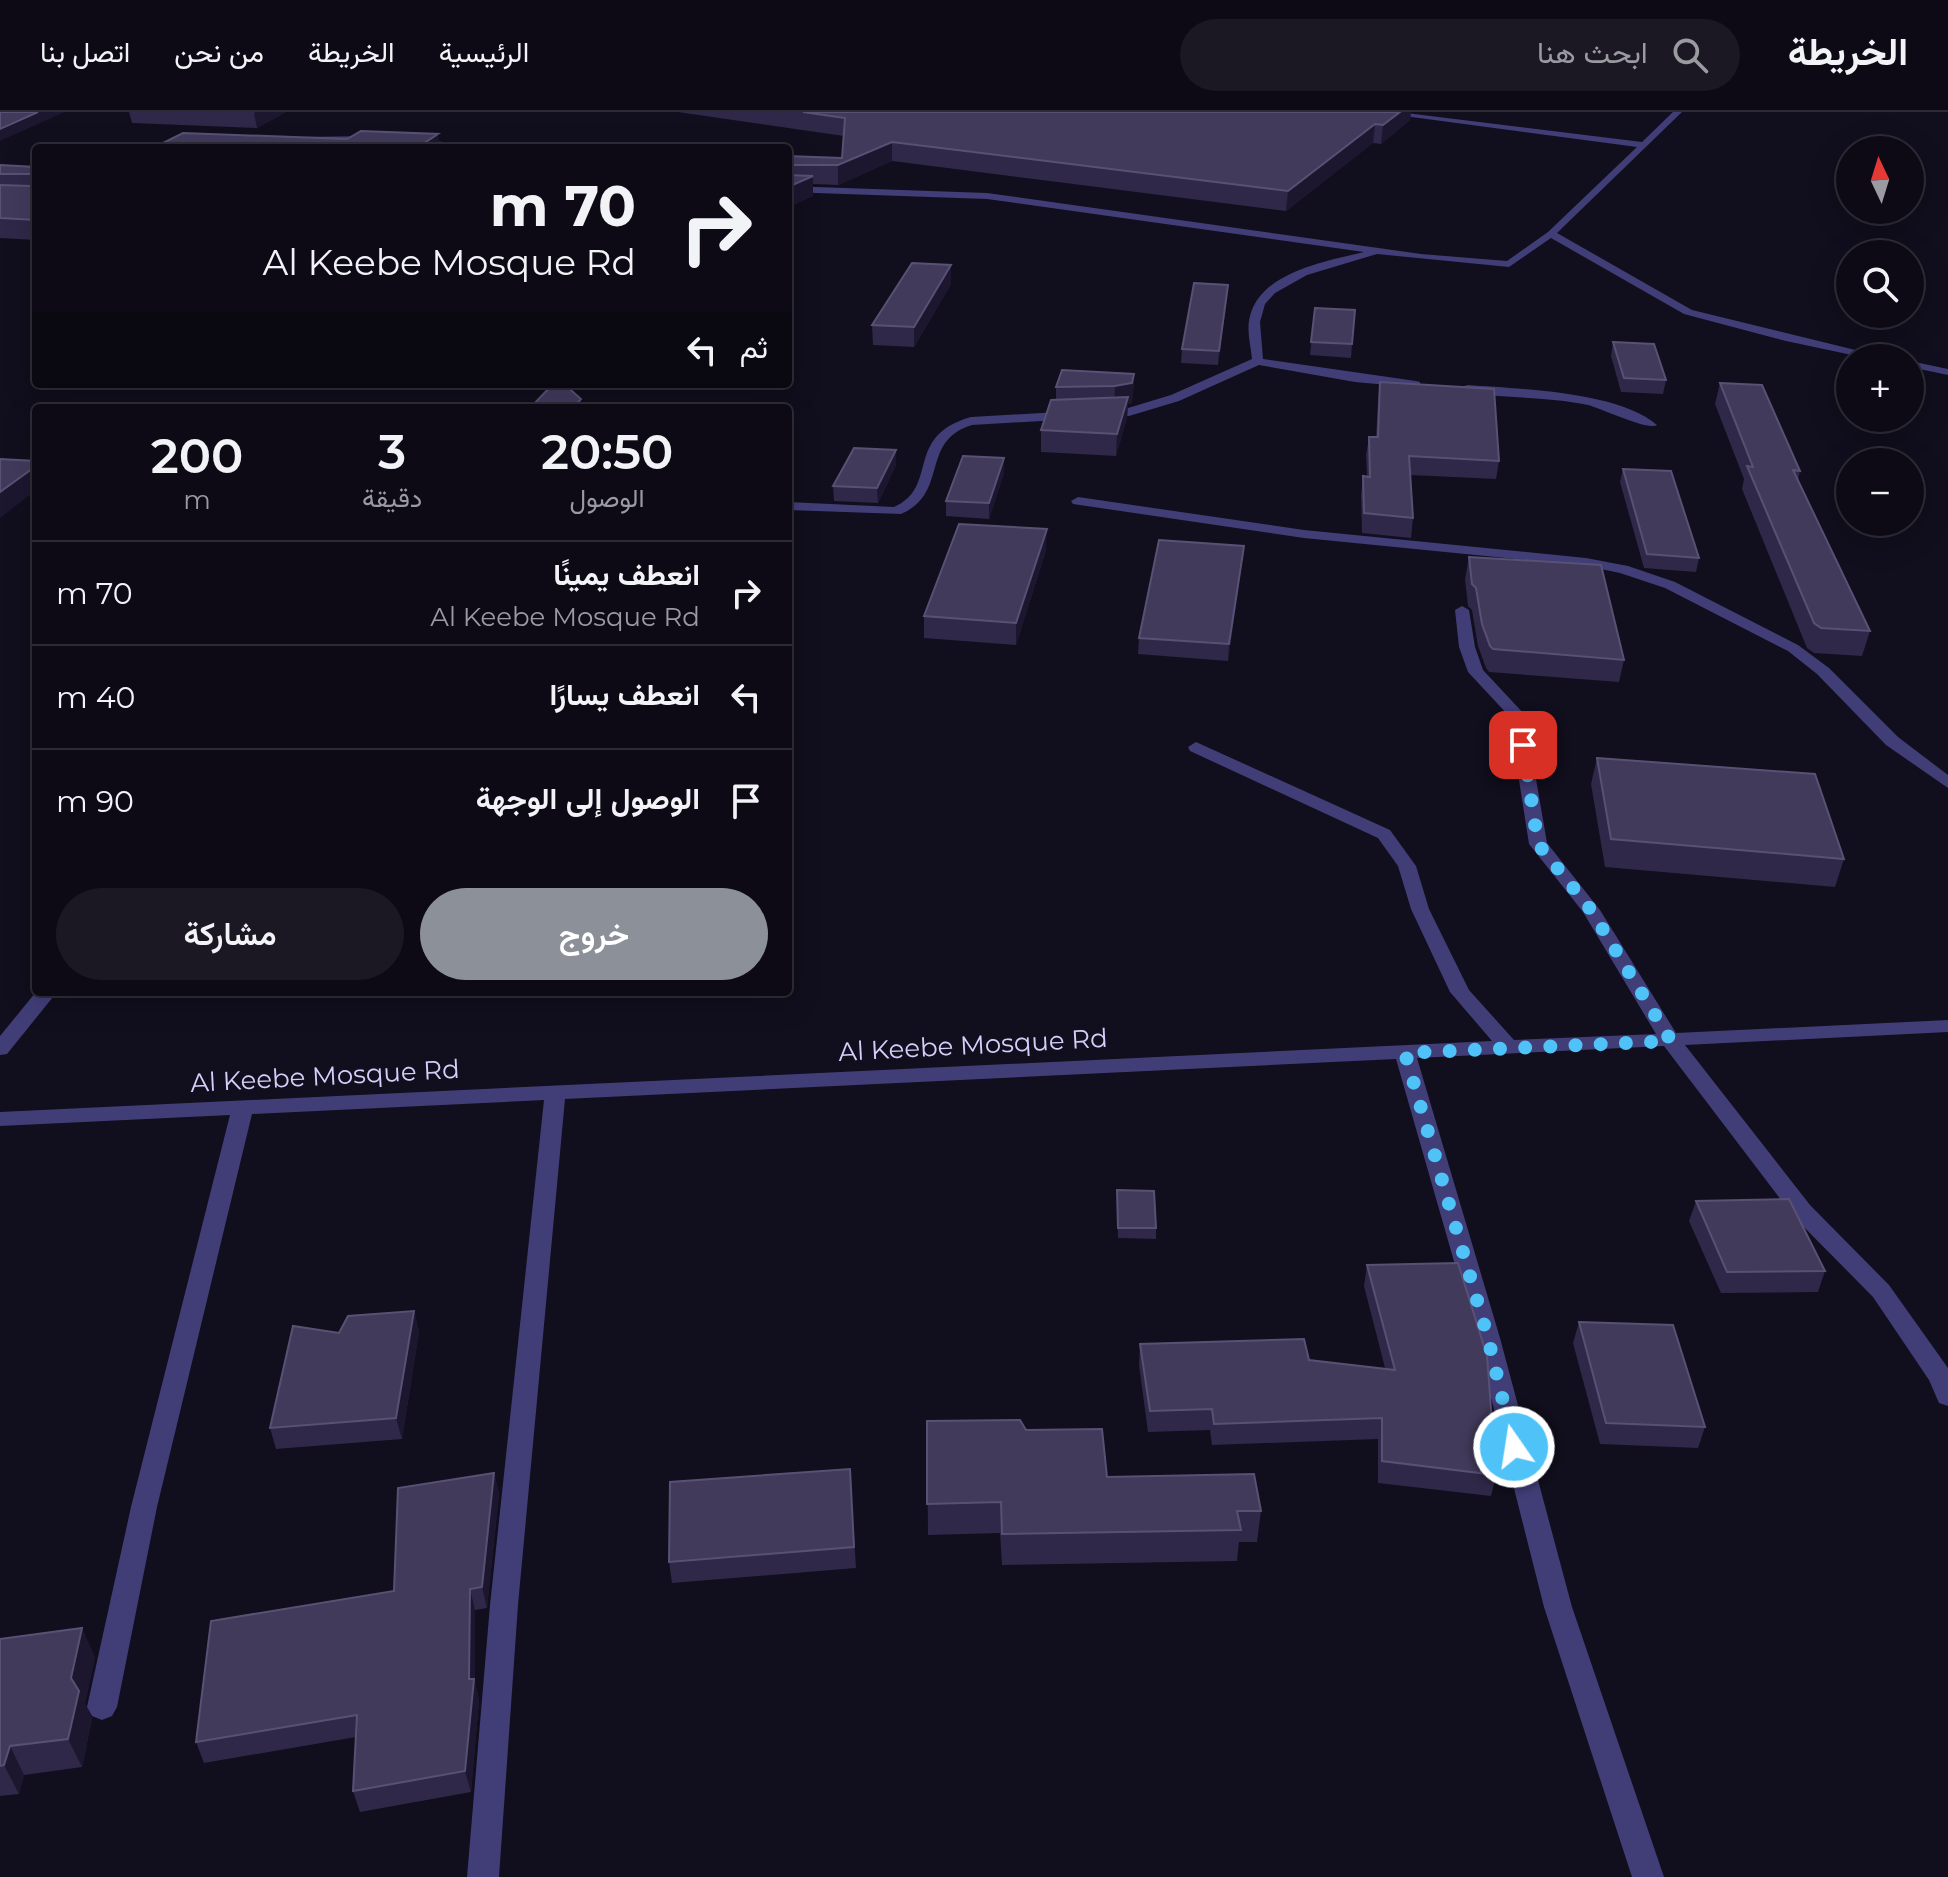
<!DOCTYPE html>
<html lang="ar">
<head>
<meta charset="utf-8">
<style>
	body { margin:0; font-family:Montserrat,Vazirmatn,sans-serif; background:#1b1823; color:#f1f3f6; direction:rtl; height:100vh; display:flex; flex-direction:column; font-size:30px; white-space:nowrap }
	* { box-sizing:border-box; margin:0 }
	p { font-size:26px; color:#9a9aa1 }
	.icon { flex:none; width:44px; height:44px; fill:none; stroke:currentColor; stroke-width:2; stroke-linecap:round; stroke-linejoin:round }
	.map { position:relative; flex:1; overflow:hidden; direction:ltr }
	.drawer { position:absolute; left:32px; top:292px; width:760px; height:592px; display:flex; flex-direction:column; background:#0d0a16; border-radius:8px; box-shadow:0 8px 32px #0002,0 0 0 2px #2d2b35; direction:rtl }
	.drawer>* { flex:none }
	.top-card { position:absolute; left:32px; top:32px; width:760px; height:244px; border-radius:8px; box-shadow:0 8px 32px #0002,0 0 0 2px #2d2b35; direction:rtl; background:#0d0a16; color:#f1f3f6; overflow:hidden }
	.needle { width:52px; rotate:356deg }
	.fabs { position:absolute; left:1836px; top:24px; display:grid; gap:16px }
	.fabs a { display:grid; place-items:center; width:88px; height:88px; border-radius:50%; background:#0d0a16; box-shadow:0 8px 32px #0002,0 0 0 2px #2d2b35; font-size:40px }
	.pin { position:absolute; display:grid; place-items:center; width:68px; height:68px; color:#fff; margin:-34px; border-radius:16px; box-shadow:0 4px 12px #0006 }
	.me { position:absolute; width:88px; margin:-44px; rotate:347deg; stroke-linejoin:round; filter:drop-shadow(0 0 6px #0008) }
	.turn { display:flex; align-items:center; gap:28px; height:168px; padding:0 24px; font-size:36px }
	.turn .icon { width:104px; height:104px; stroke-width:2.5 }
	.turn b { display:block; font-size:56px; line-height:68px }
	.then { display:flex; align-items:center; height:76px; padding:0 24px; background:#0003; gap:16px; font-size:30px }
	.eta { display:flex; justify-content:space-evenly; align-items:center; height:136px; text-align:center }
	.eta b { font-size:48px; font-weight:600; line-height:56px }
	.button { display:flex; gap:16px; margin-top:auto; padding:16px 24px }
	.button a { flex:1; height:92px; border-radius:48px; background:#8c9099; color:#fff; font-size:32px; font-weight:600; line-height:92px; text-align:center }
	.button a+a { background:#1b1823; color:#f1f3f6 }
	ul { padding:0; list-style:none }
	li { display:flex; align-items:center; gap:24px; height:104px; padding:0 24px; border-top:2px solid #2d2b35 }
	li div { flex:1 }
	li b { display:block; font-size:30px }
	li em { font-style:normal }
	header { display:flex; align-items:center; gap:48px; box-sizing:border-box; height:112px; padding:0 40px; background:#0d0a16; border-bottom:2px solid #2d2b35 }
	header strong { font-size:38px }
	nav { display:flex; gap:44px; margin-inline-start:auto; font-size:28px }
	.search { width:560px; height:72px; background:#1b1823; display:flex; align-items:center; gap:20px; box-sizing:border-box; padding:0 28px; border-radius:44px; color:#9a9aa1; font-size:30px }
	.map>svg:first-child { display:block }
</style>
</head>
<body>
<header>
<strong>الخريطة</strong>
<div class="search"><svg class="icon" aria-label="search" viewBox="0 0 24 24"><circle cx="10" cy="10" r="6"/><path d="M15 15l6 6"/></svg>ابحث هنا</div>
<nav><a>الرئيسية</a><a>الخريطة</a><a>من نحن</a><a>اتصل بنا</a></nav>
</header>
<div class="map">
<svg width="1948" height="1765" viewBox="0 0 1948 1765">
	<rect width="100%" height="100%" fill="#110e1d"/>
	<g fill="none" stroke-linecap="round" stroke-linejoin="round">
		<!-- minor -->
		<g fill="#413d77" fill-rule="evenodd">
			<path d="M1374,0H1398L1642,30L1673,0H1682L1557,121L1692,198L1888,246H1866L1786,229L1684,202L1551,126L1509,155L1377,142L1307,163L1275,181L1265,192L1260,210L1263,247L1416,269L1420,270V276L1355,270L1259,253L1179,289L1129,304L972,313C919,329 950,381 901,402L788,398V390L894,395C940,375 903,324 971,305L1128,296L1171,283L1252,247C1251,234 1246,218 1250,204C1261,160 1327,149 1364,140L987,87L788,80V74L987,81L1421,142L1507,149L1548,120L1637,35Z"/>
			<path d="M374,24L377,29L299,31L254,36L299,25Z"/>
			<path d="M414,27L473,33L477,36L411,32Z"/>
			<path d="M1910,249L1948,257V263L1910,255Z"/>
			<path d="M1468,273C1519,277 1618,279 1657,313C1648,319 1603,297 1588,293C1547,284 1505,287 1464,280V274Z"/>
			<path d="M1078,385L1304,418L1586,446L1628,454L1675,470L1798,533L1829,556L1898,625L1948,663V676L1886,633L1817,562L1788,539L1665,476L1620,461L1586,454L1304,426L1073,392L1071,389Z"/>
			<path d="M1462,494L1469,498L1475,535L1483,558L1525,603L1547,731L1600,798L1676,921L1948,908V920L1685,933L1810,1093L1889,1173L1948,1256V1294L1939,1291L1929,1268L1873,1185L1794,1105L1664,934L1417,946L1500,1226L1572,1495L1664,1765H1632L1544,1495L1476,1226L1396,947L565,987L518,1493L499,1765H467L490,1493L544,988L252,1002L157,1395L117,1595L112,1604L102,1608L92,1604L87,1595L131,1395L230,1003L0,1014V1000L1492,929L1450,880L1411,797L1398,754L1378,726L1190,639L1188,635L1196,630L1390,718L1416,754L1429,797L1469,878L1514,928L1656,922L1583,800L1529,732L1509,604L1468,560L1459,535L1455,498Z"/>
			<path d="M36,880H57L7,942L0,943V924Z"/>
		</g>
	</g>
	<!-- wall -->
	<g fill="#2f2848">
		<path d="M129,0H286L257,16L132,11Z"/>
		<path d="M678,0H1411L1410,8L1381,32L1373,31L1286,99L892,49L838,73L813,72V84L788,95V44L842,46L844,24Z"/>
		<path d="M0,53L36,55V128L0,126Z"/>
		<path d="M951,153V172L914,235L873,233L872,213Z"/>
		<path d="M1227,186L1218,253L1181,251L1182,237Z"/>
		<path d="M1315,196L1352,232L1351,246L1310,243Z"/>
		<path d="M1613,230L1666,268L1663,282L1621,280L1611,244Z"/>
		<path d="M1134,262L1133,283L1131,292H1128L1127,306L1116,344L1041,340V318L1056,288V275Z"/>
		<path d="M1380,270L1499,349L1496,367L1410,363L1413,406L1411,426L1362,421L1361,383L1363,364H1367L1366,343L1369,325H1376L1378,288Z"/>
		<path d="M1720,271L1800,359L1798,368L1870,519L1862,544L1814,541L1807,536L1742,377L1744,367L1715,292Z"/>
		<path d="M896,338V353L878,391L834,389L833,374Z"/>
		<path d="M1004,346V361L989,407L946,404V389Z"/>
		<path d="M1623,357L1699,446L1696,460L1644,456L1620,370Z"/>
		<path d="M1244,434L1228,549L1138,542L1139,526Z"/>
		<path d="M1046,438L1016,533L924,526V504Z"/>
		<path d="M1469,445L1624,548L1619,570L1489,560L1486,556L1478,534L1472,498L1468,494L1465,467Z"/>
		<path d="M1597,646L1844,747L1835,775L1605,755L1591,672Z"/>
		<path d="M1117,1078L1156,1116V1127L1118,1126Z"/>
		<path d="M1696,1089L1825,1159L1818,1180L1721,1181L1689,1109Z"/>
		<path d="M1367,1153L1496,1363L1491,1384L1378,1371V1327L1212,1333L1210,1318L1148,1320L1139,1253L1140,1232L1385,1256L1364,1174Z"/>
		<path d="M414,1199L419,1220L402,1327L276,1337L270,1316L339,1221Z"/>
		<path d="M1579,1210L1705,1315L1698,1336L1600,1332L1573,1231Z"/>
		<path d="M927,1309L1026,1318L1107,1365L1261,1399L1257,1430H1239L1237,1449L1002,1453L1000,1421L928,1423Z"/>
		<path d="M850,1357L856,1456L672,1471L669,1450Z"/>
		<path d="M494,1361L499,1382L487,1496L475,1498V1570L479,1588L471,1680L360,1700L353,1679L356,1625L204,1651L196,1630L394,1479Z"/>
		<path d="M0,1527L95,1545L85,1591L92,1607L82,1655L24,1663L19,1682L0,1684Z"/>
	</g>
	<!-- shaded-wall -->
	<g fill="#1c162f">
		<path d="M38,0H65L0,29V17Z"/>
		<path d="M256,0H286L257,16L254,1Z"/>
		<path d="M1400,0H1411L1410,8L1381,32L1383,13Z"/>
		<path d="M1375,12L1373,31L1286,99L1288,79Z"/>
		<path d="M438,22L440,36L423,32Z"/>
		<path d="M892,30V49L838,73V53Z"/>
		<path d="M813,64V84L788,95V75Z"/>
		<path d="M951,153V172L914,235V215Z"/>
		<path d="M1228,173L1227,186L1218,253L1219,239Z"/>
		<path d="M1134,262L1133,283L1131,292H1128L1127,306L1116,344L1117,322L1114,295L1115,274Z"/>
		<path d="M581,287L582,296H573Z"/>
		<path d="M896,338V353L878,391L877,376Z"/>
		<path d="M1004,346V361L989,407V391Z"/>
		<path d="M36,354V378L0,406V380Z"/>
		<path d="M1047,417L1046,438L1016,533V511Z"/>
		<path d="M1244,434L1242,450L1228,549L1229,532Z"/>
		<path d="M414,1199L419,1220L402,1327L396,1306Z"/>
		<path d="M494,1361L499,1382L487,1496L482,1475Z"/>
		<path d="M470,1477L475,1498V1570L479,1588L471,1680L465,1659L469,1567Z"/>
		<path d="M82,1516L95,1545L85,1591L92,1607L82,1655L68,1627L71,1566Z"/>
		<path d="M10,1634L24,1663L19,1682L4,1653Z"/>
	</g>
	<!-- building -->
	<g fill="#413a5b" stroke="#585174" stroke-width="2">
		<path d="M0,0H38L0,17Z"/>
		<path d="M803,0H1400L1383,13L1375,12L1288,79L892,30L838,53H788V44L842,46L845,6Z"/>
		<path d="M361,19L438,22L423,32L539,36H153L183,21L347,27Z"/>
		<path d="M0,53L36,55V108L0,106V73L31,74L34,65L31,62H0Z"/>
		<path d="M788,63L813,64L788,75Z"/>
		<path d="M912,151L951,153L914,215L872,213Z"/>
		<path d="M1194,171L1228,173L1219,239L1182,237Z"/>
		<path d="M1315,196L1355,198L1352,232L1311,230Z"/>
		<path d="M1613,230L1654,232L1666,268L1624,266Z"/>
		<path d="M1062,258L1134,262L1132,271L1115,274L1056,275Z"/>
		<path d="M1380,270L1494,277L1499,349L1409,344L1413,406L1364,401L1363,364L1370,365L1369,325H1378Z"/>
		<path d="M1720,271L1762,273L1800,359L1793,358L1870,519L1821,516L1814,511L1747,354L1753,355Z"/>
		<path d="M553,272H564L581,287L573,296H530Z"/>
		<path d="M1128,285L1117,322L1041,318L1051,288Z"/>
		<path d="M854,336L896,338L877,376L833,374Z"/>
		<path d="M963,344L1004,346L989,391L946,389Z"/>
		<path d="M0,347L36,349V354L0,380Z"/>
		<path d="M1623,357L1671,359L1699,446L1647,442Z"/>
		<path d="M959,412L1047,417L1016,511L924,504Z"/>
		<path d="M1159,428L1244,434L1229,532L1139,526Z"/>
		<path d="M1469,445L1601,453L1624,548L1493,537L1490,534L1482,512L1476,476L1472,472Z"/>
		<path d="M1597,646L1815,662L1844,747L1611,727Z"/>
		<path d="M1117,1078L1154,1079L1156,1116H1118Z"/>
		<path d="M1789,1087L1825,1159L1727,1160L1696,1089Z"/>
		<path d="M1458,1151L1487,1244L1496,1363L1382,1349V1306L1214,1312L1212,1297L1150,1299L1140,1232L1304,1227L1309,1248L1395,1258L1367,1153Z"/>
		<path d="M414,1199L396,1306L270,1316L293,1214L339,1221L348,1204Z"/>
		<path d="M1579,1210L1673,1213L1705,1315L1606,1311Z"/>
		<path d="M1020,1308L1026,1318L1102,1317L1107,1365L1254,1362L1261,1399H1237L1241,1418L1002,1422L1001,1390L927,1392V1309Z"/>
		<path d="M850,1357L854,1435L669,1450L670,1370Z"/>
		<path d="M494,1361L482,1475L470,1477L469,1567H474L465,1659L353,1679L357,1603L196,1630L211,1509L394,1479L398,1376Z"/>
		<path d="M82,1516L71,1566L79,1579L68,1627L10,1634L4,1653L0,1654V1527Z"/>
	</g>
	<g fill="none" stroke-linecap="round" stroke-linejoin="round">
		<!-- route -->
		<path stroke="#4fc3f7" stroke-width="14" stroke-dasharray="0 25.2" d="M1514,1335L1488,1226L1405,941L1671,929L1591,798L1538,732L1523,633"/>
	</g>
	<g text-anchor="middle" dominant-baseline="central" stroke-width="8" stroke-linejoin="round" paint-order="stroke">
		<!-- street labels -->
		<g font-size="26" fill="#d5cefa" stroke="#110e1d">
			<text transform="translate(973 933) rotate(-3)">Al Keebe Mosque Rd</text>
			<text transform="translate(325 964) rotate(-3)">Al Keebe Mosque Rd</text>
		</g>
	</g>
</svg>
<div class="fabs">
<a><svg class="needle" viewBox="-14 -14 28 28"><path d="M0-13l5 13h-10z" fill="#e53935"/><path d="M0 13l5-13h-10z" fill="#9a9aa1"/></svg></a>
<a><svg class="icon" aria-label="search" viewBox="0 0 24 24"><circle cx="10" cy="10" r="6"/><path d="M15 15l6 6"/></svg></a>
<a>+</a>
<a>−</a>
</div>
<div class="pin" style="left:1523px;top:633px;background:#d93025"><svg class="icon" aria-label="arrive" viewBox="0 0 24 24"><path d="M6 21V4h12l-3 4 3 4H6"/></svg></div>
<svg class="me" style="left:1514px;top:1335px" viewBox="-20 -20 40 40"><circle r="17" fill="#4fc3f7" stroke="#fff" stroke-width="3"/><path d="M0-11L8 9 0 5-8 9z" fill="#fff"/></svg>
<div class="top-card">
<div class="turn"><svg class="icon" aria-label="right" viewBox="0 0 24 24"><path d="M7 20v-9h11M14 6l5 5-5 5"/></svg><div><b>70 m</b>Al Keebe Mosque Rd</div></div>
<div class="then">ثم<svg class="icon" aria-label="left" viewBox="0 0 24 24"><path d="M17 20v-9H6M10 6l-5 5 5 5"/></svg></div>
</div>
<section class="drawer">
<div class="eta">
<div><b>20:50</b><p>الوصول</p></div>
<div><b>3</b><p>دقيقة</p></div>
<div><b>200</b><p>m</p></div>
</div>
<ul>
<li><svg class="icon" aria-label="right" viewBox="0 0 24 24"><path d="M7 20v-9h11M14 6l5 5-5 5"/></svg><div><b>انعطف يمينًا</b><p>Al Keebe Mosque Rd</p></div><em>70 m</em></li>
<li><svg class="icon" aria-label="left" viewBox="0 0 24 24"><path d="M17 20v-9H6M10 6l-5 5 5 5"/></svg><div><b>انعطف يسارًا</b></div><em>40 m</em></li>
<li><svg class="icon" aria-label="arrive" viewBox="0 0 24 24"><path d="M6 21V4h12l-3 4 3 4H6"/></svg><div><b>الوصول إلى الوجهة</b></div><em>90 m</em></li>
</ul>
<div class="button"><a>خروج</a><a>مشاركة</a></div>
</section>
</div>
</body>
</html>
